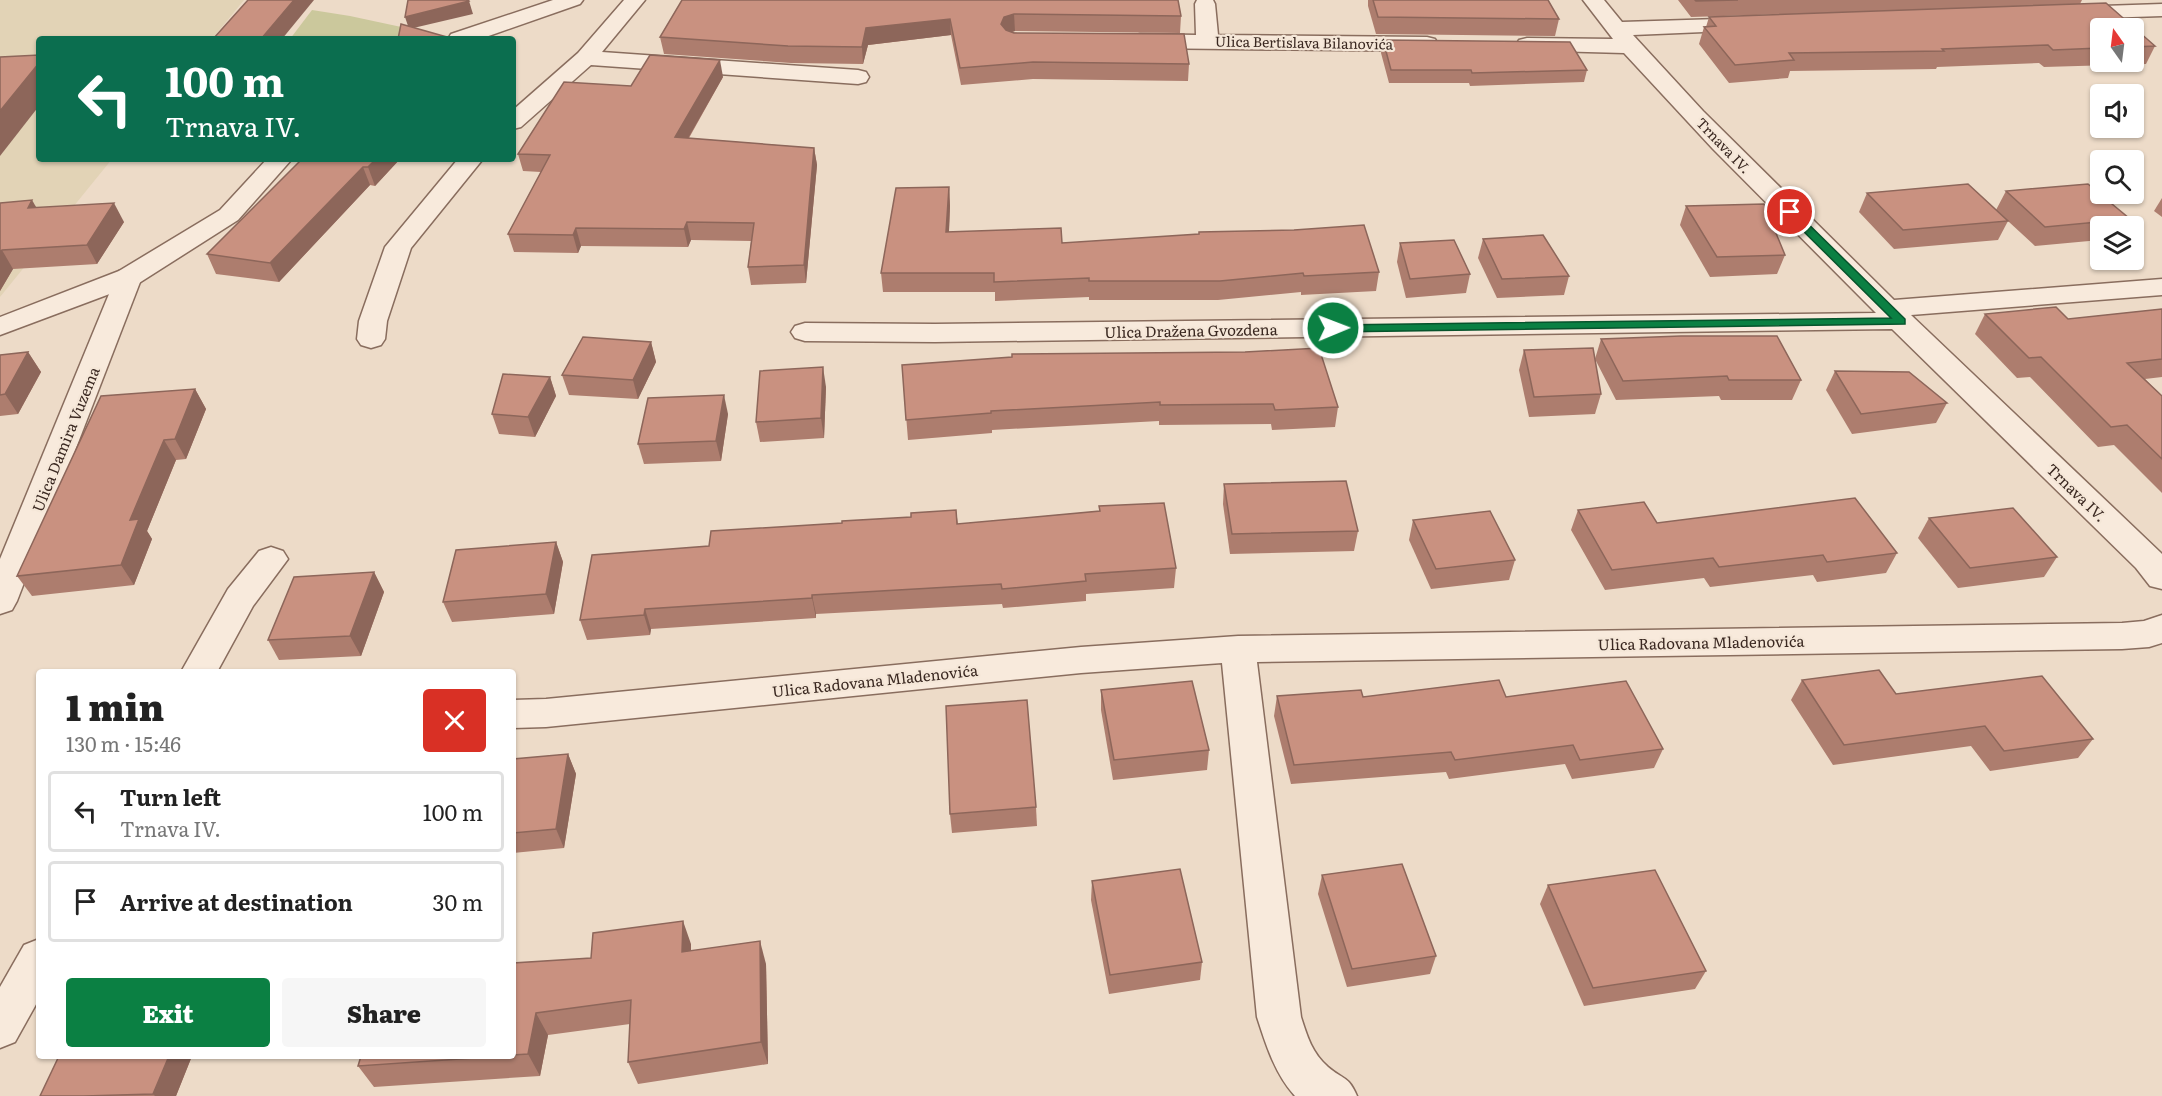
<!DOCTYPE html>
<html lang="en">
<head>
<meta charset="utf-8">
<style>
	body { margin:0; font-family:Literata,serif; background:#f6f6f6; color:#222; height:100vh; display:flex; flex-direction:column; font-size:22px; white-space:nowrap }
	* { box-sizing:border-box; margin:0 }
	p { font-size:20px; color:#767676 }
	.icon { flex:none; width:33px; height:33px; fill:none; stroke:currentColor; stroke-width:2; stroke-linecap:round; stroke-linejoin:round }
	.map { position:relative; flex:1; overflow:hidden }
	.side { position:absolute; left:36px; top:669px; width:480px; height:390px; display:flex; flex-direction:column; background:#fff; border-radius:6px; box-shadow:0 2px 4px #0004 }
	.side>* { flex:none }
	.guide { position:absolute; left:36px; top:36px; width:480px; height:126px; border-radius:6px; box-shadow:0 2px 4px #0004; background:#0b6e4f; color:#fff; overflow:hidden }
	.needle { width:39px; rotate:346deg }
	.controls { position:absolute; left:2090px; top:18px; display:grid; gap:12px }
	.controls a { display:grid; place-items:center; width:54px; height:54px; border-radius:6px; background:#fff; box-shadow:0 2px 4px #0004; font-size:30px }
	.pin { position:absolute; display:grid; place-items:center; width:51px; height:51px; color:#fff; margin:-26px; border:3px solid #fff; border-radius:50%; box-shadow:0 2px 6px #0007 }
	.me { position:absolute; width:66px; margin:-33px; rotate:89deg; stroke-linejoin:round; filter:drop-shadow(0 0 4px #0008) }
	.turn { display:flex; align-items:center; gap:21px; height:126px; padding:0 30px; font-size:27px }
	.turn .icon { width:78px; height:78px; stroke-width:2.5 }
	.turn b { display:block; font-size:42px; line-height:51px }
	.round { display:grid; place-items:center; flex:none; width:63px; height:63px; border-radius:6px; background:#f6f6f6 }
	.overview { display:flex; align-items:center; justify-content:space-between; height:102px; padding:0 30px }
	h1 { font-size:36px; font-weight:800; line-height:45px }
	.action { display:flex; gap:12px; margin-top:auto; padding:12px 30px }
	.action a { flex:1; height:69px; border-radius:6px; background:#0b8043; color:#fff; font-size:24px; font-weight:800; line-height:69px; text-align:center }
	.action a+a { background:#f6f6f6; color:#222 }
	ul { padding:0; list-style:none }
	li { display:flex; align-items:center; gap:18px; height:81px; margin:0 12px 9px; padding:0 18px; border:3px solid #e0e0e0; border-radius:6px }
	li div { flex:1 }
	li b { display:block; font-size:22px }
	li em { font-style:normal }
	.map>svg:first-child { display:block }
</style>
</head>
<body>
<div class="map">
<svg width="2162" height="1096" viewBox="0 0 2162 1096">
	<rect width="100%" height="100%" fill="#eddbc8"/>
	<!-- farmland -->
	<path fill="#e2d3b6" d="M0,0H244L212,39H39V159H112L0,297Z"/>
	<!-- green -->
	<path fill="#cbc89c" d="M312,10L350,16L434,34L424,39H290Z"/>
	<g fill="none" stroke-linecap="round" stroke-linejoin="round">
		<!-- minor casing -->
		<g stroke="#896d5e" stroke-width="3">
			<g id="minor">
				<path d="M624,0H645L602,52L858,70L866,72L869,77L866,82L858,84L591,65L521,127L513,129V110L578,53Z"/>
				<path d="M1197,0H1213L1215,4L1218,35L1427,37L1435,39L1438,44L1435,49L1427,51L1140,48L1132,46L1129,41L1132,36L1140,34L1196,35L1195,4Z"/>
				<path d="M1583,0H1604L1622,22L1751,18L1759,19L1762,24L1759,29L1751,30L1633,35L1703,111L1894,300L2162,279V295L1911,315L2160,552L2162,554V589L2150,586L2136,568L1892,329L935,342L805,341L795,338L791,332L795,326L805,323L935,324L1876,313L1713,149L1624,53L1519,50L1516,45L1519,40L1527,38L1613,39Z"/>
				<path d="M2162,4V16L2073,19L2066,17L2062,13L2066,9L2073,7Z"/>
				<path d="M458,159H483L411,248L387,321L385,339L381,345L371,348L361,345L357,339L359,321L385,247Z"/>
				<path d="M129,269L139,271L142,277L17,601L12,610L0,614V559L116,277L119,271Z"/>
				<path d="M271,547L283,551L288,559L253,606L217,672H181L228,589L259,551Z"/>
				<path d="M2162,615V643L2149,647L2122,649L1257,662L1301,1017C1307,1036 1312,1053 1328,1067C1343,1080 1348,1075 1357,1096H1295C1275,1074 1266,1045 1257,1017L1222,663L1081,673L546,727L513,728V700L546,699L1081,647L1238,636L2122,623L2144,621Z"/>
				<path d="M39,939V999L15,1042L0,1048V987L24,945Z"/>
			</g>
		</g>
		<!-- tertiary casing -->
		<g stroke="#896d5e" stroke-width="3">
			<g id="tertiary">
				<path d="M553,0H583L580,4L480,39H448L451,34Z"/>
				<path d="M267,159H292L238,220L139,283L0,335V317L119,271L220,210Z"/>
			</g>
		</g>
		<!-- minor -->
		<use href="#minor" fill="#f8eadc" fill-rule="evenodd"/>
		<!-- tertiary -->
		<use href="#tertiary" fill="#f8eadc" fill-rule="evenodd"/>
	</g>
	<!-- wall -->
	<g fill="#ad7d6e" fill-rule="evenodd">
		<path d="M682,0L1181,16L1180,33L1015,31L1012,32L1189,64L1188,81L1033,79L961,85L951,35L868,45L863,64L791,63L664,54L660,37Z"/>
		<path d="M1368,0H1548L1559,19L1555,36L1376,34L1368,6Z"/>
		<path d="M1678,0H2082L2080,4L2106,3L2155,46L2146,64L2044,67L2039,63L1937,67L1936,69L1790,71L1788,78L1729,83L1699,44L1704,27H1706L1709,17L1890,11L1691,17ZM2100,28H2133V62H2100Z"/>
		<path d="M1383,40L1587,70L1584,82L1470,86L1469,83H1389L1381,53Z"/>
		<path d="M723,77L689,138L814,148L817,165L806,283L751,285L748,267L751,241L691,240L688,247L581,246L578,253L514,252L508,234L541,172L523,171L518,154L631,86Z"/>
		<path d="M302,159H400L375,186L370,185L279,282L216,274L207,254Z"/>
		<path d="M949,187L950,206L949,232L1379,272L1376,291L1301,295V292L1218,300H1089V297L995,301V292H883L881,273Z"/>
		<path d="M2006,191L2130,219L2126,226H2100V240L2035,246L1996,210Z"/>
		<path d="M1867,193L2008,221L1998,240L1894,249L1859,212Z"/>
		<path d="M2162,198V217L2154,211Z"/>
		<path d="M0,203L37,207L124,222L97,264L13,269L0,291Z"/>
		<path d="M1686,206L1785,255L1777,274L1710,277L1680,225Z"/>
		<path d="M1483,239L1569,276L1564,295L1497,298L1478,258Z"/>
		<path d="M1400,243L1470,274L1466,293L1406,298L1397,262Z"/>
		<path d="M2162,309V377L2145,379L2162,396V493L2114,445L2098,447L2030,377L2017,378L1975,334L1985,314L2068,319Z"/>
		<path d="M1601,339L1801,380L1792,400H1721L1719,396L1616,400L1595,359Z"/>
		<path d="M651,342L656,362L638,399L569,395L562,375Z"/>
		<path d="M1524,350L1601,394L1595,414L1529,417L1519,370Z"/>
		<path d="M28,352L41,372L18,414L0,416V355Z"/>
		<path d="M902,365L1338,407L1335,427L1272,430L1271,424L1159,425V421L992,430V433L908,440Z"/>
		<path d="M1835,371L1947,403L1936,423L1852,434L1826,390Z"/>
		<path d="M550,377L556,396L535,437L499,434L492,414Z"/>
		<path d="M826,387L824,438L760,442L756,422Z"/>
		<path d="M195,389L206,409L186,459L176,460L147,531L152,539L134,585L32,596L17,576Z"/>
		<path d="M728,414L721,461L644,464L638,444Z"/>
		<path d="M1224,484L1358,531L1354,551L1230,554L1223,504Z"/>
		<path d="M1099,506L1176,568L1174,588L1086,594V601L1003,608L1002,604L816,614V618L651,629L650,635L587,640L580,620L709,546L842,523L911,517L956,510L958,524L1099,511Z"/>
		<path d="M1578,510L1657,523L1897,553L1886,573L1817,582L1813,575L1710,587L1704,578L1605,590L1571,530Z"/>
		<path d="M1929,518L2057,557L2044,577L1958,588L1918,538Z"/>
		<path d="M1413,520L1515,560L1509,580L1431,589L1409,540Z"/>
		<path d="M556,542L563,562L554,614L452,622L443,602Z"/>
		<path d="M374,572L384,592L361,656L279,660L268,640Z"/>
		<path d="M1802,680L1896,694L2093,739L2078,758L1990,771L1971,746L1833,765L1791,700Z"/>
		<path d="M1101,690L1209,750L1207,770L1113,780L1101,710Z"/>
		<path d="M1277,696L1506,697L1663,749L1654,768L1572,779L1565,764L1449,779L1446,772L1291,784L1274,716Z"/>
		<path d="M568,754L576,774L564,848L513,853V759Z"/>
		<path d="M1036,807L1037,826L952,833L950,814Z"/>
		<path d="M1322,875L1436,956L1430,974L1347,987L1318,894Z"/>
		<path d="M1092,881L1202,962L1200,980L1109,994L1091,900Z"/>
		<path d="M1548,885L1706,971L1695,989L1584,1006L1540,904Z"/>
		<path d="M691,944V951L766,964L768,1064L638,1084L628,1062L630,1024L548,1035L540,1076L374,1087L358,1066L361,1056H513V963L591,958Z"/>
		<path d="M192,1056L176,1096H40Z"/>
	</g>
	<!-- shaded-wall -->
	<g fill="#8d665a">
		<path d="M294,0H314L282,39H261Z"/>
		<path d="M469,1L473,14L409,29L405,17Z"/>
		<path d="M1014,14L1015,31L1005,34L1001,24L1004,17Z"/>
		<path d="M950,19L951,35L868,45L863,64L862,47L866,28Z"/>
		<path d="M720,60L723,77L679,154L675,137Z"/>
		<path d="M39,63V106L0,156V111Z"/>
		<path d="M513,64L516,73L513,74Z"/>
		<path d="M814,148L817,165L806,283L804,265Z"/>
		<path d="M376,159H400L375,186L368,167Z"/>
		<path d="M363,167L370,185L279,282L270,263Z"/>
		<path d="M949,187L950,206L948,252L946,232Z"/>
		<path d="M32,200L43,219L28,208Z"/>
		<path d="M114,203L124,222L97,264L87,245Z"/>
		<path d="M687,222L691,240L688,247L684,229Z"/>
		<path d="M576,228L581,246L578,253L573,235Z"/>
		<path d="M2,250L13,269L0,291V252Z"/>
		<path d="M651,342L656,362L638,399L633,380Z"/>
		<path d="M28,352L41,372L18,414L5,394Z"/>
		<path d="M823,367L826,387L824,438L821,418Z"/>
		<path d="M550,377L556,396L535,437L528,417Z"/>
		<path d="M195,389L206,409L186,459L175,439Z"/>
		<path d="M724,395L728,414L721,461L716,441Z"/>
		<path d="M164,440L176,460L147,531L152,539L134,585L121,565L130,520Z"/>
		<path d="M556,542L563,562L554,614L546,594Z"/>
		<path d="M374,572L384,592L361,656L350,636Z"/>
		<path d="M812,595L816,614V618L812,598Z"/>
		<path d="M645,609L651,629L650,635L644,615Z"/>
		<path d="M568,754L576,774L564,848L556,829Z"/>
		<path d="M683,921L691,944V975L682,952Z"/>
		<path d="M760,941L766,964L768,1064L761,1042Z"/>
		<path d="M536,1013L548,1035L540,1076L528,1054Z"/>
		<path d="M169,1056H192L176,1096H155L153,1094Z"/>
	</g>
	<!-- building -->
	<g fill="#c99180" stroke="#8d665a" stroke-width="1.5">
		<path d="M248,0H294L261,39H213Z"/>
		<path d="M408,0H468L469,1L405,17Z"/>
		<path d="M682,0H1178L1181,16L1014,14L1004,17L1001,24L1006,30L1014,33L1184,34L1189,64L1033,62L960,68L950,19L866,28L862,47L788,46L660,37Z"/>
		<path d="M1373,0H1548L1559,19L1378,17Z"/>
		<path d="M1695,0H1738L1696,1Z"/>
		<path d="M2106,3L2155,46L2133,47V28H2100V48L2053,50L2048,45L1942,49L1944,51L1789,53L1794,60L1735,65L1704,27L1716,26L1709,17Z"/>
		<path d="M401,24L454,39H398Z"/>
		<path d="M1383,40L1570,42L1587,70L1472,73L1471,70H1391Z"/>
		<path d="M39,55V63L0,111V57Z"/>
		<path d="M650,55L720,60L675,137L814,148L804,265L748,267L754,223L687,222L684,229L576,228L573,235L508,234L550,155L518,154L564,82L631,86Z"/>
		<path d="M302,159H376L368,167H363L270,263L207,254Z"/>
		<path d="M1968,184L2008,221L1903,230L1867,193Z"/>
		<path d="M2088,184L2130,219L2045,227L2006,191Z"/>
		<path d="M949,187L946,232L1061,228L1062,243L1199,234V232L1294,230L1364,225L1379,272L1304,276L1303,273L1220,281H1089V278L994,282V273H881L896,188Z"/>
		<path d="M32,200L28,208L114,203L87,245L2,250L0,252V203Z"/>
		<path d="M1764,204L1785,255L1717,257L1686,206Z"/>
		<path d="M1543,235L1569,276L1502,279L1483,239Z"/>
		<path d="M1454,240L1470,274L1410,279L1400,243Z"/>
		<path d="M2056,307L2068,319L2162,309V359L2127,363L2162,396V459L2127,425L2111,427L2041,357L2029,358L1985,314Z"/>
		<path d="M1681,336H1777L1801,380H1729L1727,376L1623,381L1601,339Z"/>
		<path d="M583,337L651,342L633,380L562,375Z"/>
		<path d="M1319,348L1338,407L1275,410L1273,404L1160,405V402L991,411V413L906,420L902,365L1012,357V354L1245,352Z"/>
		<path d="M1593,348L1601,394L1534,397L1524,350Z"/>
		<path d="M28,352L5,394L0,395V355Z"/>
		<path d="M823,367L821,418L756,422L760,371Z"/>
		<path d="M1835,371L1909,372L1947,403L1861,414Z"/>
		<path d="M503,374L550,377L528,417L492,414Z"/>
		<path d="M195,389L175,439L164,440L130,520L139,519L121,565L17,576L101,396Z"/>
		<path d="M724,395L716,441L638,444L648,398Z"/>
		<path d="M1346,481L1358,531L1232,534L1224,484Z"/>
		<path d="M1855,498L1897,553L1827,562L1823,555L1719,567L1713,558L1612,570L1578,510L1644,502L1657,523Z"/>
		<path d="M1164,503L1176,568L1085,574L1086,581L1002,589L1001,584L812,595V598L645,609L644,615L580,620L592,555L709,546L711,531L842,523V521L911,517V513L956,510L957,524L1100,511L1099,506Z"/>
		<path d="M2013,508L2057,557L1970,568L1929,518Z"/>
		<path d="M1490,511L1515,560L1436,569L1413,520Z"/>
		<path d="M556,542L546,594L443,602L456,550Z"/>
		<path d="M374,572L350,636L268,640L294,577Z"/>
		<path d="M1879,670L1896,694L2042,676L2093,739L2004,751L1985,726L1844,745L1802,680Z"/>
		<path d="M1499,680L1506,697L1626,681L1663,749L1580,760L1573,745L1455,760L1451,752L1294,765L1277,696L1361,690L1363,697Z"/>
		<path d="M1192,681L1209,750L1114,760L1101,690Z"/>
		<path d="M1027,700L1036,807L950,814L946,706Z"/>
		<path d="M568,754L556,829L513,833V759Z"/>
		<path d="M1402,864L1436,956L1352,969L1322,875Z"/>
		<path d="M1180,869L1202,962L1110,975L1092,881Z"/>
		<path d="M1655,870L1706,971L1593,988L1548,885Z"/>
		<path d="M683,921L682,952L760,941L761,1042L628,1062L631,1000L536,1013L528,1054L513,1055V963L591,958L593,933Z"/>
		<path d="M59,1056H169L153,1094L84,1096H40Z"/>
		<path d="M361,1056H504L358,1066Z"/>
	</g>
	<!-- route -->
	<path fill="#0b8043" stroke="#07532c" stroke-width="1.5" d="M1790,209L1794,210L1905,319V324L1333,332L1327,328L1333,325L1891,318L1786,214L1785,212Z"/>
	<g text-anchor="middle" dominant-baseline="central" stroke-width="4.5" stroke-linejoin="round" paint-order="stroke">
		<!-- far-street labels -->
		<g font-size="14" fill="#3a2821" stroke="#f5e7d8">
			<text transform="translate(1304 42) rotate(1)">Ulica Bertislava Bilanovića</text>
			<text transform="translate(1724 145) rotate(46)">Trnava IV.</text>
		</g>
		<!-- street labels -->
		<g font-size="15" fill="#3a2821" stroke="#f5e7d8">
			<text transform="translate(1191 330) rotate(-1)">Ulica Dražena Gvozdena</text>
			<text transform="translate(65 439) rotate(-68)">Ulica Damira Vuzema</text>
			<text transform="translate(2077 492) rotate(44)">Trnava IV.</text>
			<text transform="translate(1701 642) rotate(-1)">Ulica Radovana Mladenovića</text>
			<text transform="translate(875 680) rotate(-6)">Ulica Radovana Mladenovića</text>
		</g>
	</g>
</svg>
<div class="controls">
<a><svg class="needle" viewBox="-14 -14 28 28"><path d="M0-13l5 13h-10z" fill="#e53935"/><path d="M0 13l5-13h-10z" fill="#767676"/></svg></a>
<a><svg class="icon" aria-label="sound" viewBox="0 0 24 24"><path d="M4 9h4l5-4v14l-5-4H4zM17 9q2 3 0 6"/></svg></a>
<a><svg class="icon" aria-label="search" viewBox="0 0 24 24"><circle cx="10" cy="10" r="6"/><path d="M15 15l6 6"/></svg></a>
<a><svg class="icon" aria-label="layers" viewBox="0 0 24 24"><path d="M12 4l9 5-9 5-9-5zM3 14l9 5 9-5"/></svg></a>
</div>
<div class="pin" style="left:1790px;top:212px;background:#d93025"><svg class="icon" aria-label="arrive" viewBox="0 0 24 24"><path d="M6 21V4h12l-3 4 3 4H6"/></svg></div>
<svg class="me" style="left:1333px;top:328px" viewBox="-20 -20 40 40"><circle r="17" fill="#0b8043" stroke="#fff" stroke-width="3"/><path d="M0-11L8 9 0 5-8 9z" fill="#fff"/></svg>
<div class="guide">
<div class="turn"><svg class="icon" aria-label="left" viewBox="0 0 24 24"><path d="M17 20v-9H6M10 6l-5 5 5 5"/></svg><div><b>100 m</b>Trnava IV.</div></div>
</div>
<section class="side">
<div class="overview"><div><h1>1 min</h1><p>130 m · 15:46</p></div><a class="round" style="background:#d93025;color:#fff"><svg class="icon" aria-label="close" viewBox="0 0 24 24"><path d="M6 6l12 12M18 6L6 18"/></svg></a></div>
<ul>
<li><svg class="icon" aria-label="left" viewBox="0 0 24 24"><path d="M17 20v-9H6M10 6l-5 5 5 5"/></svg><div><b>Turn left</b><p>Trnava IV.</p></div><em>100 m</em></li>
<li><svg class="icon" aria-label="arrive" viewBox="0 0 24 24"><path d="M6 21V4h12l-3 4 3 4H6"/></svg><div><b>Arrive at destination</b></div><em>30 m</em></li>
</ul>
<div class="action"><a>Exit</a><a>Share</a></div>
</section>
</div>
</body>
</html>
